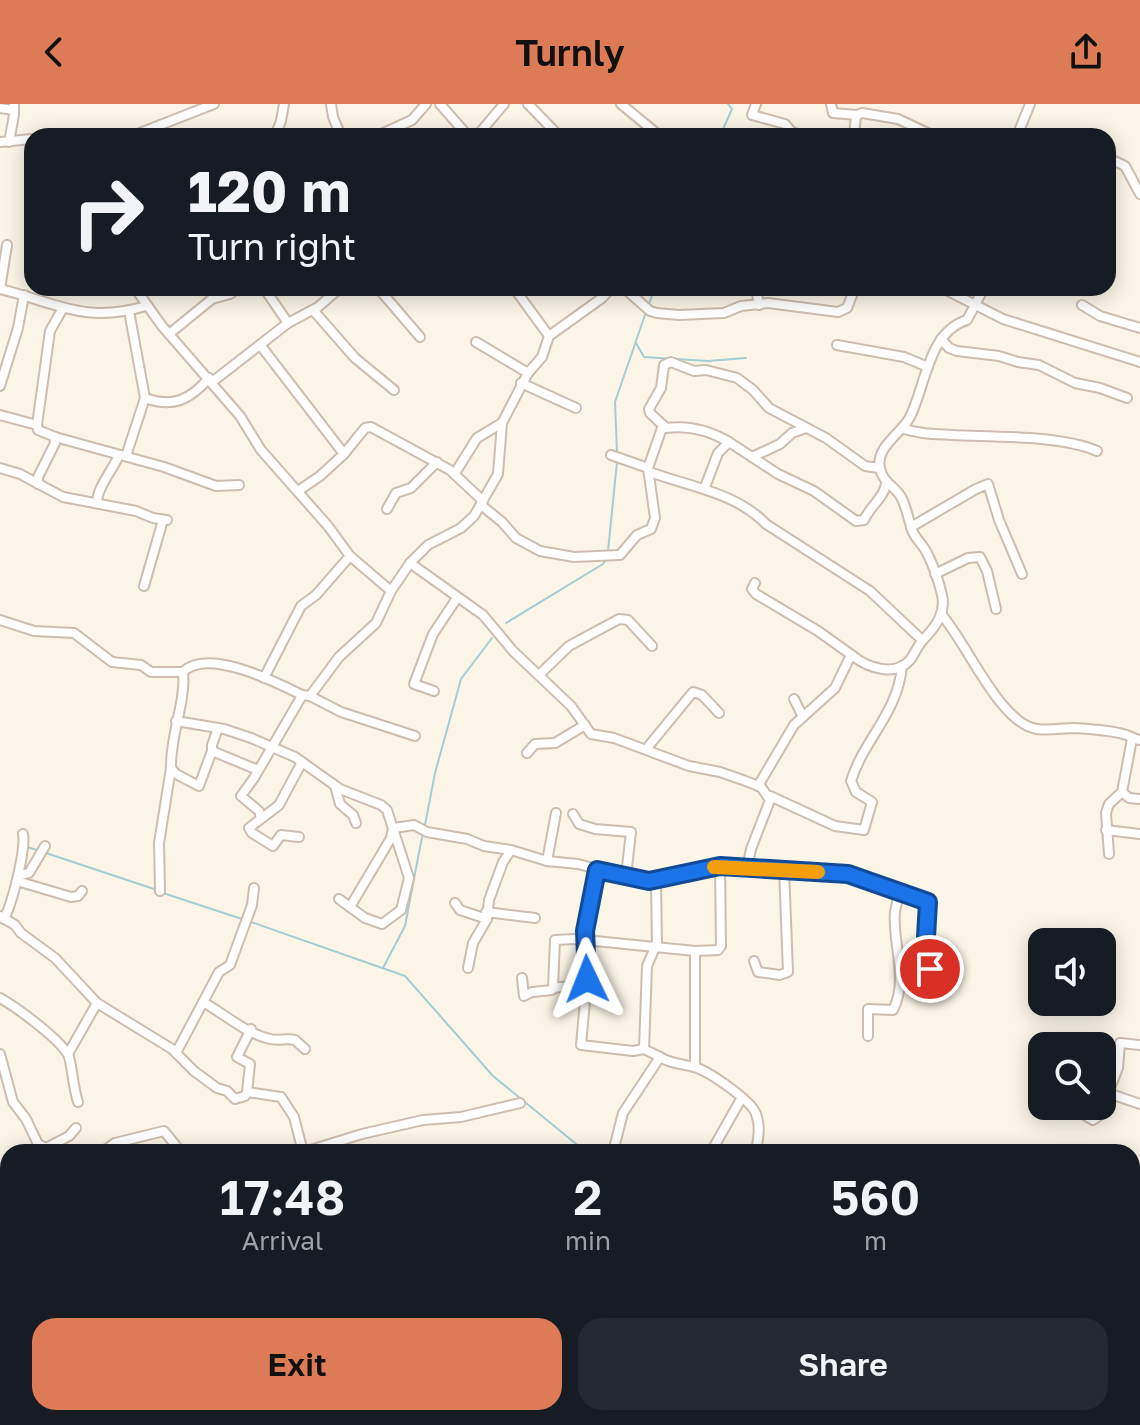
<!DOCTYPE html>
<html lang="en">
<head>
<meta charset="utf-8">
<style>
	body { margin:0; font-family:"Golos Text",sans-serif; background:#242831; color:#f1f3f6; height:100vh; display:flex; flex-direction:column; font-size:30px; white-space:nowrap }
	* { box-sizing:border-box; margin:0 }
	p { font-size:26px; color:#9ea1a6 }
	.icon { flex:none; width:44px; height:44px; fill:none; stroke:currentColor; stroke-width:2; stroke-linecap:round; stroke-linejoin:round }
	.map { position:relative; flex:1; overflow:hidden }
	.sheet { position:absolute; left:0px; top:1040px; width:1140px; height:282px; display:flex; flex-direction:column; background:#171b24; border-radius:24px 24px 0 0; box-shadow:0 4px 20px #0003 }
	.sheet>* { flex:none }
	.hud { position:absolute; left:24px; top:24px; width:1092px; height:168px; border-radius:24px; box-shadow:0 4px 20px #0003; background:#171b24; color:#f1f3f6; overflow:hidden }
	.buttons { position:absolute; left:1028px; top:824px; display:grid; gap:16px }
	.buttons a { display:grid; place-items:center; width:88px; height:88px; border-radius:16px; background:#171b24; box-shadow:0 4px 20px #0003; font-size:40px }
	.pin { position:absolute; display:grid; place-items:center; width:68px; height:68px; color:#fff; margin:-34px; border:4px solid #fff; border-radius:50%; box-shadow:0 2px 8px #0007 }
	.me { position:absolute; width:88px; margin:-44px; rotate:358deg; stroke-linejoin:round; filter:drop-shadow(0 0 6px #0008) }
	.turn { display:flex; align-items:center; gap:28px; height:168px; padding:0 32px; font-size:36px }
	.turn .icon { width:104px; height:104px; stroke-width:2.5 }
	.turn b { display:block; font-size:56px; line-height:68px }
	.eta { display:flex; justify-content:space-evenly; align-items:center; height:136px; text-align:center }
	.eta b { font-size:48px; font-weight:600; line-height:56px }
	.cta { display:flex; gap:16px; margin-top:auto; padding:16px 32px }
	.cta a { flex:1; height:92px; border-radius:24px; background:#dc7b56; color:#111; font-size:32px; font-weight:600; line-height:92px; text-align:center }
	.cta a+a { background:#242831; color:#f1f3f6 }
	header { display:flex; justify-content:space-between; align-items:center; height:104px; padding:0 32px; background:#dc7b56; color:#111; font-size:36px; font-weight:600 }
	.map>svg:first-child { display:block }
</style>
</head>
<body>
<header><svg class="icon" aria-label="back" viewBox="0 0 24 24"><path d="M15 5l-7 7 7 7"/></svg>Turnly<svg class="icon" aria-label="share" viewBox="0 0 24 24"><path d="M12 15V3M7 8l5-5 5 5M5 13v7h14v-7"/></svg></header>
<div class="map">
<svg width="1140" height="1321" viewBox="0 0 1140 1321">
	<rect width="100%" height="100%" fill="#fbf5e8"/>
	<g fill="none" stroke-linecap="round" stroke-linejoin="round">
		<!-- stream -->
		<g stroke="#a5cbd5" stroke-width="2">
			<path d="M720,32L732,5L728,0"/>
			<path d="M648,202L655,184"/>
			<path d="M636,239L644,253L708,257L746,254"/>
			<path d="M617,348L615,298L646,208"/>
			<path d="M608,447L617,358"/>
			<path d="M506,519L603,460L607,454"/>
			<path d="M425,721L435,669L461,575L492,534"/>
			<path d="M27,743L40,747"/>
			<path d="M46,749L157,786"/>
			<path d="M163,789L245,816"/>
			<path d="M251,818L405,872L493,972L586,1048"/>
			<path d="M383,864L405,822L422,733"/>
			<path d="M1017,1314L1020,1321"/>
		</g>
		<!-- minor casing -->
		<g stroke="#ccbdaf" stroke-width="12">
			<g id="minor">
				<path d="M331,0L333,13L341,32"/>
				<path d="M440,0L468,32"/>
				<path d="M528,0L559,32"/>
				<path d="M621,0L655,28L656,32"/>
				<path d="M756,0L752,11L785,20L791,27L801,32"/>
				<path d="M831,0L833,9L857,11L862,9L898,15L934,32"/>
				<path d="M0,4L13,6"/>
				<path d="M57,32L69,30L77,32"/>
				<path d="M132,32L214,0"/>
				<path d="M275,32L281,17L284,0"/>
				<path d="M377,32L412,16L426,0"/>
				<path d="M477,32L504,0"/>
				<path d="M854,32L856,11"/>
				<path d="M1017,32L1030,0"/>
				<path d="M0,38L32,35"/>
				<path d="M9,38L14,11V0"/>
				<path d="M1108,54L1125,62L1140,90"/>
				<path d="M135,184L162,222L240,312L261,346L328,422L350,452L391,487"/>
				<path d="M264,184L288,219"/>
				<path d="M378,184L420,233"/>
				<path d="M514,184L549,232"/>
				<path d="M624,184L650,207L657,209L679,211L724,209L741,202L768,199L838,208L847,204L855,184"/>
				<path d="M756,184L759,201"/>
				<path d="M942,184L1003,215L1140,258"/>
				<path d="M0,185C57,199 85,220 146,202"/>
				<path d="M0,185L7,141"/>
				<path d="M1082,201L1100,212L1140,224"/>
				<path d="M313,206L355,254L394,286"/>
				<path d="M169,230L212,195L230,190L238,184"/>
				<path d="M941,235L949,244L957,247L999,252L1018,258L1039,261L1075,279L1100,284L1127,294"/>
				<path d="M476,238L528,269"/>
				<path d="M837,241L904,253L928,263"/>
				<path d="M261,242L344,350L320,372L298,387"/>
				<path d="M212,278L288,219L318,203L340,184"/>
				<path d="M521,279L576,304"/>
				<path d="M0,282L18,224L24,191"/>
				<path d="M145,294C173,304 190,296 209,274"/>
				<path d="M0,311L37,321L38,326L55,333L164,363L216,382L239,381"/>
				<path d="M37,321L50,227L63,204"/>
				<path d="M902,324C918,330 935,330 952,331C993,333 1060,331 1097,347"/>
				<path d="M729,338C709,326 689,321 666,324L650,309L649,305L661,284L664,261L671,258L694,267L706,266L737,274L753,286L769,304L826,334L865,362L879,364"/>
				<path d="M344,350L365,324L371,323L450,366L483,397"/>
				<path d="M126,352L145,294L129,207"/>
				<path d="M752,353L780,340L792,329L806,324"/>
				<path d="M0,364L20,370L63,393L136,407L153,414L167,416"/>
				<path d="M648,364L663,321"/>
				<path d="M650,368C690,383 735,388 766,420L870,487L922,536"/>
				<path d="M455,369L477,334L502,319"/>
				<path d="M38,380V373L55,339V333"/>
				<path d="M705,383L718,349L729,338L778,370L814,387L856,417L864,416C870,402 885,393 886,379"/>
				<path d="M97,399C97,383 113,366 119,351"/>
				<path d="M481,401L502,418L516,434L540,447L574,453L620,451L637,431L651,425L655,414L648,364L611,351"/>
				<path d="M387,405L396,389L411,384L437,358"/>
				<path d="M911,423C908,413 906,402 901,393C896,383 882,378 880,364C875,343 902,329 910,313C926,281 928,228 967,216L984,184"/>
				<path d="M410,459L483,511L513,547L571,602L591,630L614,634L689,662L720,668L743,676L761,683L770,696L751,745L747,764"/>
				<path d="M935,470L968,454L980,453L987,467L996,505"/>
				<path d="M755,479L752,485L756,490L818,527L853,552"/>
				<path d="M144,482L163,416"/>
				<path d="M941,510C967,539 1000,620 1037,625C1049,627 1062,624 1074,624C1089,625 1109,626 1123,630C1129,631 1133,635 1140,636"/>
				<path d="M0,516L34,527L74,529L112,558L141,561L151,568H183C207,543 276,578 302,591"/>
				<path d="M183,568C186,599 170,631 171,664L176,670L199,682L212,647L258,666"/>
				<path d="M540,570L569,542L619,515L628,516L652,542"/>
				<path d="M264,574L301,502L316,491L350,452"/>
				<path d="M434,587L414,580L433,530L457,494"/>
				<path d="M310,592L341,608L415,632"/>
				<path d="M794,595L803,613"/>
				<path d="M176,617L224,625L251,634L295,653L340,685L381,701L387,706L409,774L401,806L382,820L365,814L339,795"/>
				<path d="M647,644L693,588L702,591L719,609"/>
				<path d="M212,647V641L218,624"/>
				<path d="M527,649L535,640L555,639L585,621"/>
				<path d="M335,682L340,700L353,711L356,719"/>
				<path d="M758,682L794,621L835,584L849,555L853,552C868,564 895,573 910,556C915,549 918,541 924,535C936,522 946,509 942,491C939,478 933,461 927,449C922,439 913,433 911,423L976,385L988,380L999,416L1022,470"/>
				<path d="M1122,688L1129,694L1140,695"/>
				<path d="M770,692L835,722L864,726L872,698L856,688L851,677C864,635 898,609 902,562"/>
				<path d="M573,710L579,720L595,725L631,728L626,772"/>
				<path d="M261,714L259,707L241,692L254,674L300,595L302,591L310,592L339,553L376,519L391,487L410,459L428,441L461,424L474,412L498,370L502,319L528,269L542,253L549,232L602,194L611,184"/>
				<path d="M394,724L414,721L427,728L467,735L484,742L511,746L547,757L578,760L635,775L649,777L720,762L848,770L900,789C898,795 896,802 895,808C892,839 909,876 893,906L868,905V932"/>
				<path d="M1106,726L1140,730"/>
				<path d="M299,733L281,731L273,742L252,729L249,724L279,701L302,658"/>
				<path d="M1109,750L1106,709L1109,700L1122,688L1132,635"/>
				<path d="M547,757L556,709"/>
				<path d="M597,766L585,827L587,875L581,941L633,947L644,945"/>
				<path d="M20,771L29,769L45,742"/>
				<path d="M17,777L71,793L78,792L82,787"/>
				<path d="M160,787L159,739L171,664"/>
				<path d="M900,789L928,798C926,831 930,861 927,893"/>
				<path d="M455,799L460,806L487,815"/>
				<path d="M350,803L391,734L393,724"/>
				<path d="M486,808L535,814"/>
				<path d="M0,812L15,821L21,829L55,854L97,899L172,945L194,967L217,984L227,987L235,995L245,992L247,988L250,960L237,953L251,925"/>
				<path d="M4,815C12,800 26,746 23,730"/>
				<path d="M754,857L758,868L780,871L788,868L784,765"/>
				<path d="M468,864L473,839L487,815L489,796L503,758L511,746"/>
				<path d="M522,874L524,892L532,888L552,886L553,884"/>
				<path d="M587,875L579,881L553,884L555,836L575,835L695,847L718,846L721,842L720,762"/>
				<path d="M0,894C16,903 63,937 69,953C73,968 73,983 78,998"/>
				<path d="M203,898C226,911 245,929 270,935C278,937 287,934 295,936L305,945"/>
				<path d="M1140,941L1120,939L1118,964L1108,989L1140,1000"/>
				<path d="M176,949L219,868L230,861L252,801L254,784"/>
				<path d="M0,950L13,998L26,1015L38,1040L46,1044L69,1032L76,1024"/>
				<path d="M68,950L97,899"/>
				<path d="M660,953L644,945L647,862L657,839L656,782L661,775"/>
				<path d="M695,963V847"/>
				<path d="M247,988L281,993L294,1013L303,1048"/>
				<path d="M1086,1012L1093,1016C1104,1010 1106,1001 1108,989L1102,988"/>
				<path d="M102,1048L115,1039L164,1027L181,1048"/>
				<path d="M304,1048L362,1030L423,1016L461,1013L520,999"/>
				<path d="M613,1048L623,1009L660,953C670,960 685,960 697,964C711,969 752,997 756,1010C761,1023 758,1035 756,1048"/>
				<path d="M711,1048L741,995"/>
				<path d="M1132,1084L1134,1075L1140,1066"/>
				<path d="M1132,1129V1130"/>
				<path d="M1132,1286L1140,1296"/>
				<path d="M0,1309L8,1304"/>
				<path d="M23,1314L24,1321"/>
				<path d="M162,1314L164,1321"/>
				<path d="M369,1314L371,1321"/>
				<path d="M637,1314L644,1321"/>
				<path d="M425,1321L433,1314"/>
				<path d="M473,1321L475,1314"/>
				<path d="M498,1321L506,1314"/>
				<path d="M545,1321L546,1314"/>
			</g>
		</g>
		<!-- highway casing -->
		<g stroke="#d8d2cd" stroke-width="15">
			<g id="highway">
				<path d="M1132,1107L1140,1104"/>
				<path d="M515,1321L533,1314"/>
			</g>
		</g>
		<!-- minor -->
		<use href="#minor" stroke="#fff" stroke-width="8"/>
		<!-- highway -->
		<use href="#highway" stroke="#f1bca4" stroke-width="11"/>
	</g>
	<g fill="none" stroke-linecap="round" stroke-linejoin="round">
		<!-- route casing -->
		<g stroke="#114b97" stroke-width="20">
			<path id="route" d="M587,875L585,827L597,766L649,777L720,762L848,770L928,798L926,833L930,865"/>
		</g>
		<!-- route -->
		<use href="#route" stroke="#1a73e8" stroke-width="14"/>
		<!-- slow -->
		<path stroke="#f59e0b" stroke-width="14" d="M714,763L818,768"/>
	</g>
</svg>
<div class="buttons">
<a><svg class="icon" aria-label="sound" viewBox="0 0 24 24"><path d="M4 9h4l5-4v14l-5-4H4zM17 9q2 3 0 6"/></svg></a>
<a><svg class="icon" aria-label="search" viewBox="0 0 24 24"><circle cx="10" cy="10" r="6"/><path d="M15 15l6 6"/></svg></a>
</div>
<div class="pin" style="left:930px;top:865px;background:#d93025"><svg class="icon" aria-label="arrive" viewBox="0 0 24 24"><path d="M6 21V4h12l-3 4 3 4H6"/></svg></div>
<svg class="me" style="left:587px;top:875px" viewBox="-20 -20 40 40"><path d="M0-17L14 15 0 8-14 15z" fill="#1a73e8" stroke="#fff" stroke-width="4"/></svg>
<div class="hud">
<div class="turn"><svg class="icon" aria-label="right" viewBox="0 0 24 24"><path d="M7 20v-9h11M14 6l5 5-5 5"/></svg><div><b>120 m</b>Turn right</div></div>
</div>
<section class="sheet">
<div class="eta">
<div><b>17:48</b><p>Arrival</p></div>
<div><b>2</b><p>min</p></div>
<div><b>560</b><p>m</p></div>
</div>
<div class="cta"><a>Exit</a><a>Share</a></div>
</section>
</div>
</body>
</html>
